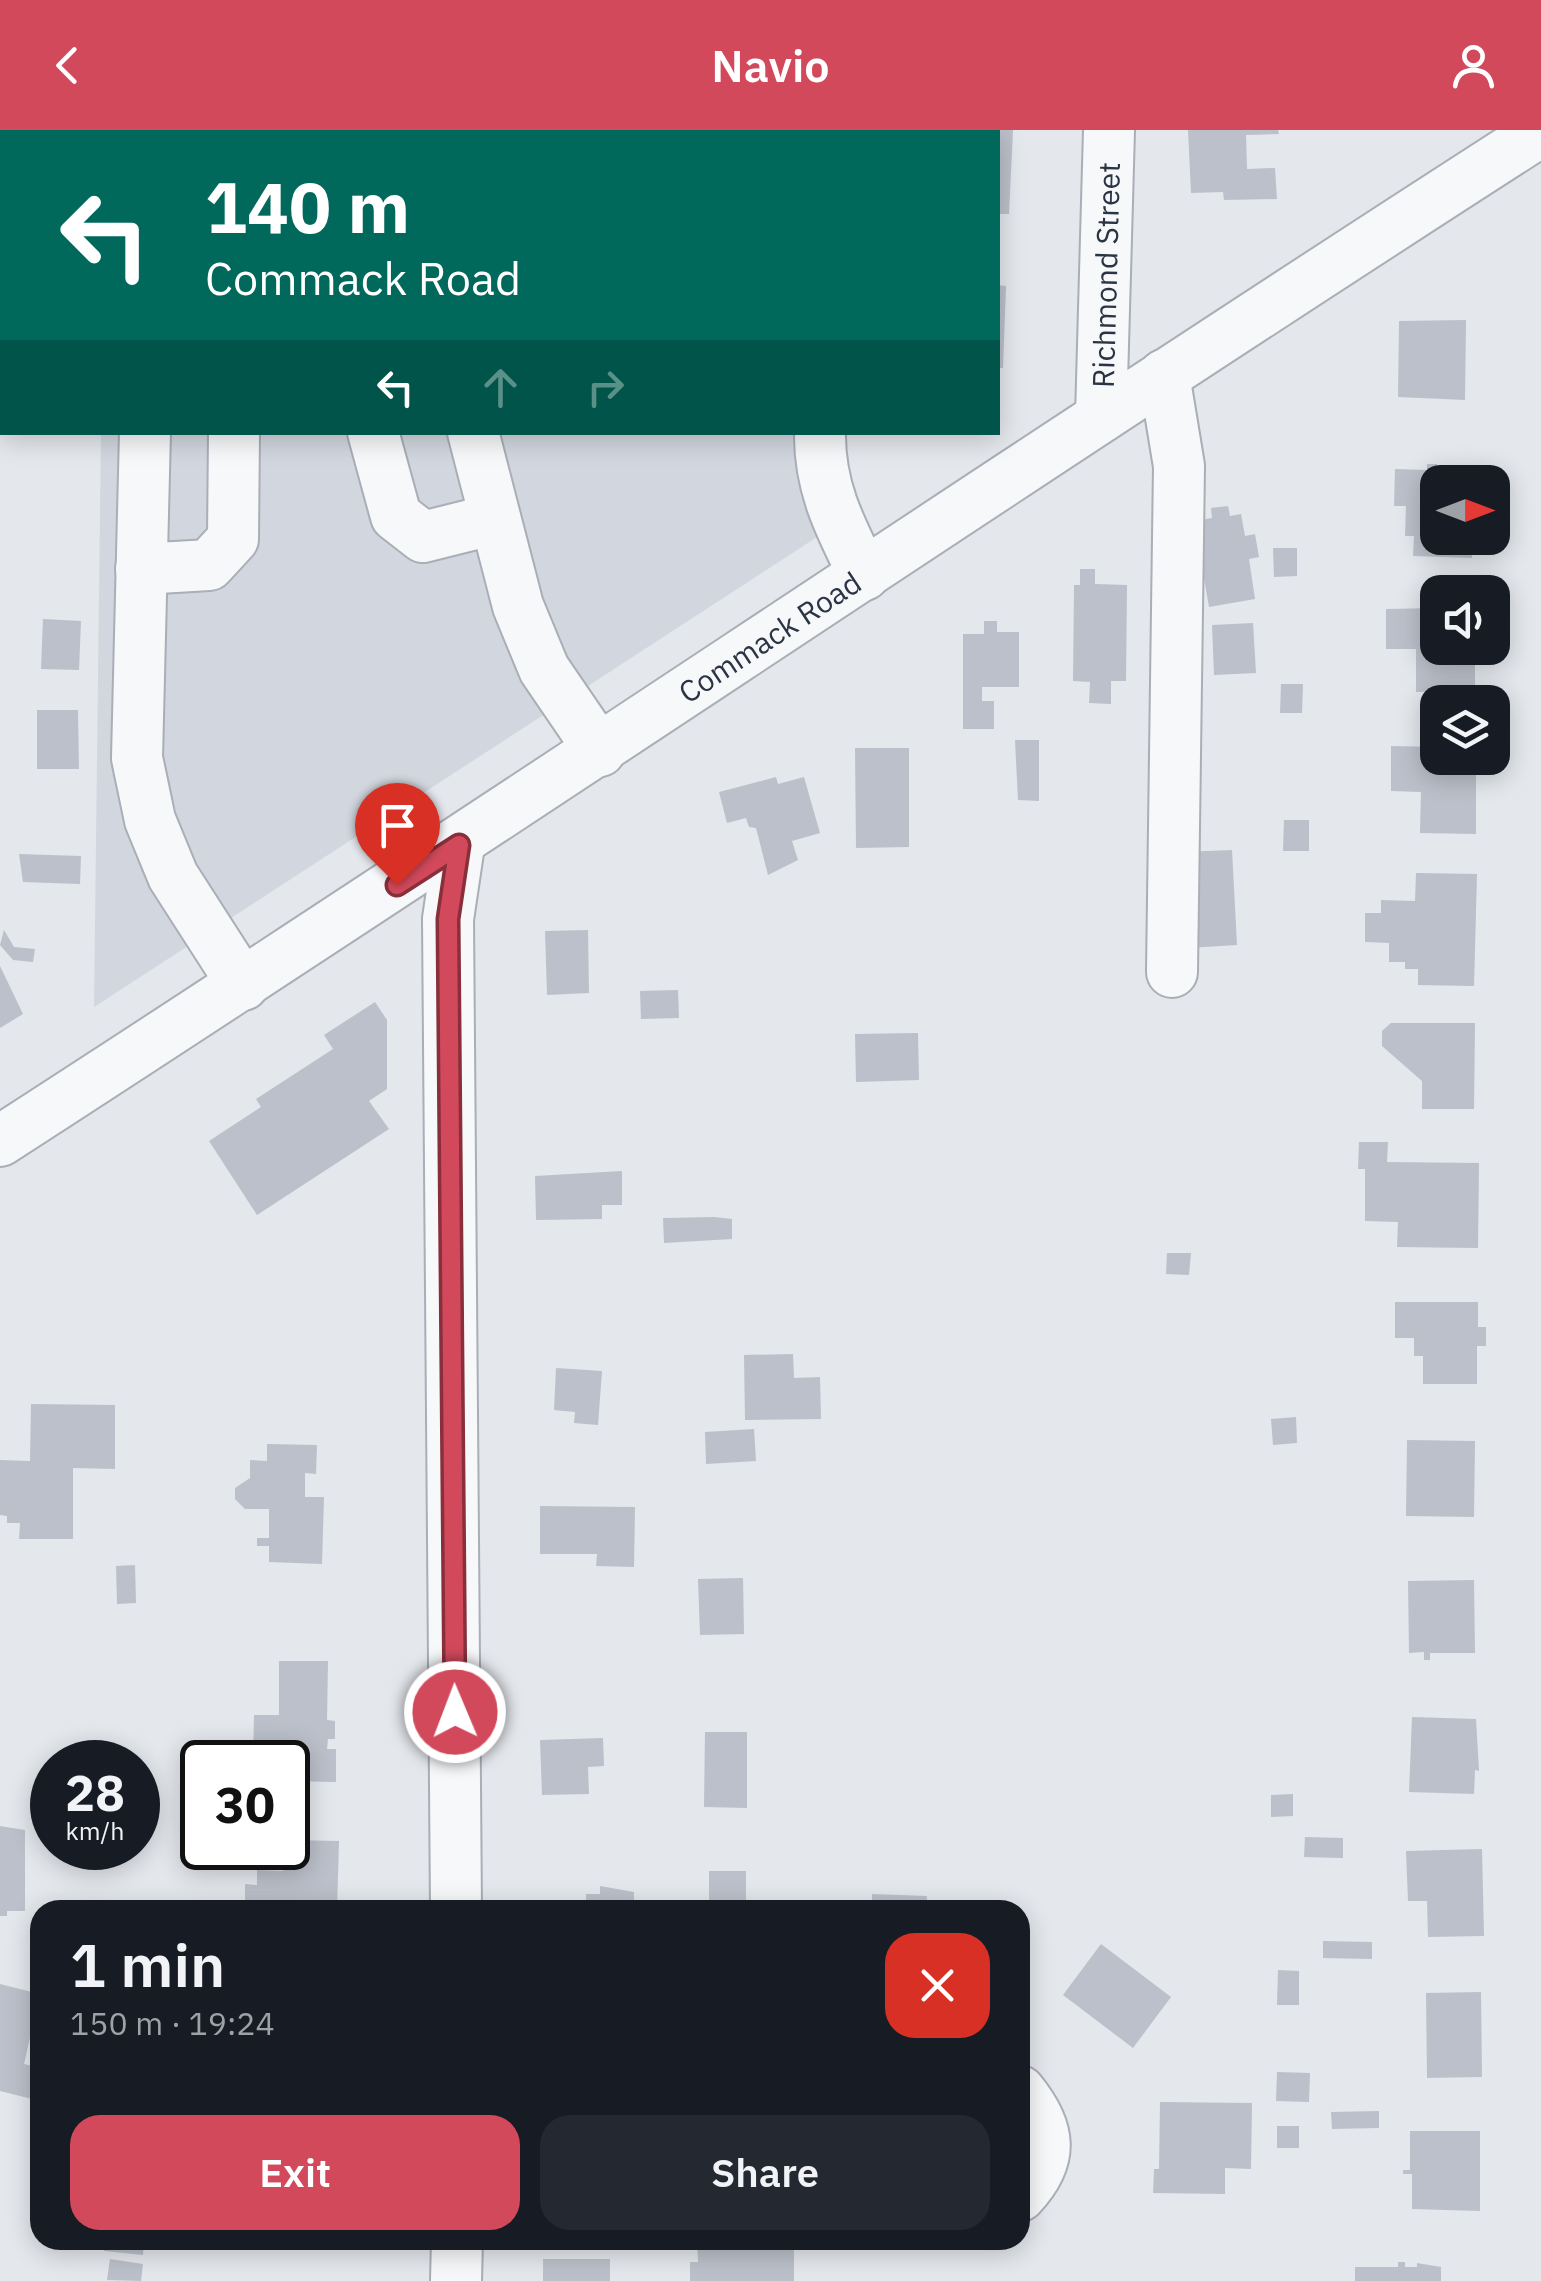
<!DOCTYPE html>
<html lang="en">
<head>
<meta charset="utf-8">
<style>
	body { margin:0; font-family:"IBM Plex Sans",sans-serif; background:#242831; color:#f1f3f6; height:100vh; display:flex; flex-direction:column; font-size:38px; white-space:nowrap }
	* { box-sizing:border-box; margin:0 }
	p { font-size:32px; color:#9ea1a6 }
	.icon { flex:none; width:55px; height:55px; fill:none; stroke:currentColor; stroke-width:2; stroke-linecap:round; stroke-linejoin:round }
	.map { position:relative; flex:1; overflow:hidden }
	.side { position:absolute; left:30px; top:1770px; width:1000px; height:350px; display:flex; flex-direction:column; background:#171b24; border-radius:30px; box-shadow:0 5px 25px #0003 }
	.side>* { flex:none }
	.guide { position:absolute; left:0px; top:0px; width:1000px; height:305px; box-shadow:0 5px 25px #0003; background:#00695c; color:#fff; overflow:hidden }
	.needle { width:65px; rotate:90deg }
	.tools { position:absolute; left:1420px; top:335px; display:grid; gap:20px }
	.tools a { display:grid; place-items:center; width:90px; height:90px; border-radius:20px; background:#171b24; box-shadow:0 5px 25px #0003; font-size:50px }
	.speed { position:absolute; left:30px; top:1610px; display:flex; gap:20px; font-size:50px; font-weight:700; text-align:center }
	.speed>* { display:grid; place-content:center; width:130px; height:130px; border-radius:50%; background:#171b24; box-shadow:0 5px 25px #0003; line-height:1 }
	.speed small { font-size:25px; font-weight:400 }
	.speed .limit { border:5px solid #111; border-radius:15px; background:#fff; color:#111 }
	.pin { position:absolute; display:grid; place-items:center; width:85px; height:85px; color:#fff; margin:-102px -42px; border-radius:50% 50% 50% 0; rotate:-45deg; box-shadow:0 0 10px #0007 }
	.pin .icon { rotate:45deg }
	.me { position:absolute; width:110px; margin:-55px; rotate:359deg; stroke-linejoin:round; filter:drop-shadow(0 0 8px #0008) }
	.turn { display:flex; align-items:center; gap:35px; height:210px; padding:0 40px; font-size:45px }
	.turn .icon { width:130px; height:130px; stroke-width:2.5 }
	.turn b { display:block; font-size:70px; line-height:85px }
	.lanes { display:flex; align-items:center; height:95px; padding:0 40px; background:#0003; justify-content:center; gap:50px; direction:ltr }
	.lanes .off { opacity:.35 }
	.round { display:grid; place-items:center; flex:none; width:105px; height:105px; border-radius:30px; background:#242831 }
	.head { display:flex; align-items:center; justify-content:space-between; height:170px; padding:0 40px }
	h1 { font-size:60px; font-weight:600; line-height:75px }
	.primary-button { display:flex; gap:20px; margin-top:auto; padding:20px 40px }
	.primary-button a { flex:1; height:115px; border-radius:30px; background:#d1495b; color:#fff; font-size:40px; font-weight:600; line-height:115px; text-align:center }
	.primary-button a+a { background:#242831; color:#f1f3f6 }
	header { display:flex; justify-content:space-between; align-items:center; height:130px; padding:0 40px; background:#d1495b; color:#fff; font-size:45px; font-weight:600 }
	.map>svg:first-child { display:block }
</style>
</head>
<body>
<header><svg class="icon" aria-label="back" viewBox="0 0 24 24"><path d="M15 5l-7 7 7 7"/></svg>Navio<svg class="icon" aria-label="person" viewBox="0 0 24 24"><circle cx="12" cy="8" r="4"/><path d="M4 21q1-7 8-7t8 7"/></svg></header>
<div class="map">
<svg width="1541" height="2151" viewBox="0 0 1541 2151">
	<rect width="100%" height="100%" fill="#e4e7ec"/>
	<!-- built -->
	<g fill="#d2d6de">
		<path d="M105,0H841L105,2Z"/>
		<path d="M101,303H833L831,398L94,877Z"/>
	</g>
	<!-- building -->
	<g fill="#bbc0ca">
		<path d="M998,0H1013L1009,84H998Z"/>
		<path d="M1188,0H1278L1279,4L1246,5L1247,39L1275,38L1277,69L1224,70L1223,62L1191,63Z"/>
		<path d="M998,155L1006,156L1003,238H998Z"/>
		<path d="M1466,190L1465,270L1398,267L1399,191Z"/>
		<path d="M1427,334H1437V339L1474,341V352H1438V408H1472V428L1413,426L1414,406H1405L1406,376H1394L1395,339L1427,340Z"/>
		<path d="M1228,376L1230,386L1241,384L1245,406L1255,404L1259,427L1249,429L1255,469L1209,477L1194,391L1212,388L1211,378Z"/>
		<path d="M1273,418H1297V446L1274,447Z"/>
		<path d="M1080,439H1095V454L1127,455L1126,551H1111V574L1089,573L1090,552L1073,551L1074,455H1080Z"/>
		<path d="M1438,478V518H1475V562H1416V519H1386V479Z"/>
		<path d="M43,489L81,491L79,540L41,539Z"/>
		<path d="M984,491H997V502H1019V557H982V571H994V599H963V504H984Z"/>
		<path d="M1253,493L1256,543L1214,545L1212,495Z"/>
		<path d="M1281,554H1303L1302,583H1280Z"/>
		<path d="M37,580H78L79,639H37Z"/>
		<path d="M1015,610H1039V671L1018,670Z"/>
		<path d="M1391,616L1438,617V628H1476V704L1420,703L1421,662L1391,661Z"/>
		<path d="M855,618H909V717L856,718Z"/>
		<path d="M776,647L778,654L804,647L820,703L792,711L798,730L768,745L756,698L749,697L746,688L727,693L719,662Z"/>
		<path d="M1284,690H1309V721H1283Z"/>
		<path d="M1232,720L1237,815L1189,818L1183,722Z"/>
		<path d="M19,724L81,726L80,754L23,752Z"/>
		<path d="M1416,743L1477,744L1474,856L1418,855V839H1405V832H1389V813L1365,812V783H1381V770L1415,771Z"/>
		<path d="M4,800L14,817L35,819L33,832L13,830L0,815Z"/>
		<path d="M588,800L589,863L547,865L545,801Z"/>
		<path d="M0,836L23,884L0,898Z"/>
		<path d="M678,860L679,888L641,889L640,861Z"/>
		<path d="M375,872L387,890V959L369,971L389,999L257,1085L209,1011L261,977L256,969L333,919L324,905Z"/>
		<path d="M1391,893H1475L1474,979H1422V951L1382,916V901Z"/>
		<path d="M918,903L919,950L856,952L855,904Z"/>
		<path d="M1359,1012H1388L1387,1032L1479,1033L1478,1118L1397,1117L1398,1092L1365,1091V1039H1358Z"/>
		<path d="M622,1041V1075H602V1089L536,1090L535,1046Z"/>
		<path d="M714,1087L732,1089V1109L664,1113L663,1088Z"/>
		<path d="M1167,1123H1191L1189,1145L1166,1144Z"/>
		<path d="M1395,1172H1478V1197H1486V1216H1477V1254H1423V1226H1414V1208H1395Z"/>
		<path d="M793,1224L794,1248L820,1247L821,1289L745,1290L744,1225Z"/>
		<path d="M556,1238L602,1241L598,1295L574,1293L575,1282L554,1280Z"/>
		<path d="M31,1274L115,1275V1339L73,1338V1409H19L20,1393H7V1386L0,1385V1330L30,1331Z"/>
		<path d="M1296,1287L1297,1313L1273,1315L1271,1289Z"/>
		<path d="M754,1299L756,1331L706,1334L705,1302Z"/>
		<path d="M1407,1310L1475,1311L1474,1387L1406,1386Z"/>
		<path d="M267,1314L317,1315L316,1344L305,1343V1367H324L322,1434L269,1432V1416H257V1408H269V1379H245L235,1369V1358L250,1348V1330L267,1331Z"/>
		<path d="M540,1376L635,1377L634,1437L596,1436L597,1424H540Z"/>
		<path d="M135,1435L136,1473L117,1474L116,1436Z"/>
		<path d="M743,1448L744,1504L700,1505L698,1449Z"/>
		<path d="M1474,1450L1475,1523H1430V1530H1424V1522L1409,1523L1408,1451Z"/>
		<path d="M279,1531H328L327,1590L335,1591V1609H328L327,1619H336V1652L288,1651V1632H253L254,1585H279Z"/>
		<path d="M1412,1587L1476,1589L1479,1641L1475,1640L1474,1664L1409,1662Z"/>
		<path d="M705,1602H747V1678L704,1677Z"/>
		<path d="M603,1608L604,1636L588,1637L589,1664L542,1665L540,1610Z"/>
		<path d="M1293,1664V1686L1271,1687V1665Z"/>
		<path d="M0,1696L25,1700V1781H7V1786H0Z"/>
		<path d="M1305,1707L1343,1708V1728L1304,1727Z"/>
		<path d="M288,1710L339,1711L337,1780H256V1772H245V1754L257,1755V1740L283,1741Z"/>
		<path d="M1482,1719L1484,1806L1428,1807L1427,1771H1408L1406,1721Z"/>
		<rect x="709" y="1741" width="37" height="30"/>
		<path d="M600,1756L634,1762V1780H586V1764H600Z"/>
		<path d="M872,1764L927,1766L926,1780H872Z"/>
		<path d="M1323,1811L1372,1812V1829L1323,1828Z"/>
		<path d="M1101,1814L1171,1867L1133,1918L1063,1865Z"/>
		<path d="M1278,1840L1299,1841V1875H1277Z"/>
		<path d="M0,1854L40,1864L24,1934L40,1938V1971L0,1961Z"/>
		<path d="M1481,1862L1482,1947L1427,1948L1426,1863Z"/>
		<path d="M1277,1942L1310,1943L1309,1972L1276,1971Z"/>
		<path d="M1160,1972L1252,1973L1251,2039L1225,2038V2064L1153,2063L1154,2039H1159Z"/>
		<path d="M1379,1981V1998L1332,1999L1331,1982Z"/>
		<rect x="1277" y="1996" width="22" height="22"/>
		<path d="M1410,2001H1480V2081L1412,2079V2044H1403V2040H1410Z"/>
		<path d="M105,2110H144L143,2125L104,2121Z"/>
		<path d="M697,2110H794V2151H690V2132H698Z"/>
		<path d="M110,2129L143,2134L141,2151L107,2150Z"/>
		<rect x="543" y="2129" width="67" height="22"/>
		<path d="M1398,2132H1405V2137H1417V2133L1441,2137V2151H1355V2137H1398Z"/>
	</g>
	<g fill="none" stroke-linecap="round" stroke-linejoin="round">
		<!-- minor casing -->
		<g stroke="#a9aeb7" stroke-width="54">
			<g id="minor">
				<path d="M386,0L387,2"/>
				<path d="M170,2L171,0"/>
				<path d="M1164,245L1179,336L1172,842"/>
				<path id="s1" d="M1101,287L1109,0"/>
				<path d="M145,302L137,628L150,690L173,746L243,855"/>
				<path d="M373,302L396,386L423,407L495,389"/>
				<path d="M473,302L518,476L544,539L600,621"/>
				<path d="M820,302C819,357 840,397 864,445"/>
				<path d="M141,439L209,435L233,409L234,302"/>
				<path id="s2" d="M0,1011C516,678 1024,333 1541,1"/>
				<path d="M456,1780L448,789L459,715"/>
				<path d="M1020,1961C1051,1999 1055,2029 1020,2066"/>
				<path d="M456,2151L457,2110"/>
			</g>
		</g>
		<!-- minor -->
		<use href="#minor" stroke="#f7f8fa" stroke-width="50"/>
	</g>
	<g fill="none" stroke-linecap="round" stroke-linejoin="round">
		<!-- route casing -->
		<g stroke="#882f3b" stroke-width="25">
			<path id="route" d="M397,755L459,715L448,789L455,1582"/>
		</g>
		<!-- route -->
		<use href="#route" stroke="#d1495b" stroke-width="18"/>
	</g>
	<g text-anchor="middle" dominant-baseline="central" stroke-width="8" stroke-linejoin="round" paint-order="stroke">
		<!-- street labels -->
		<g font-size="30" fill="#2b3445" stroke="#f4f6f9">
			<text stroke="none"><textPath href="#s1" startOffset="142">Richmond Street</textPath></text>
			<text stroke="none"><textPath href="#s2" startOffset="920">Commack Road</textPath></text>
		</g>
	</g>
</svg>
<div class="tools">
<a><svg class="needle" viewBox="-14 -14 28 28"><path d="M0-13l5 13h-10z" fill="#e53935"/><path d="M0 13l5-13h-10z" fill="#9ea1a6"/></svg></a>
<a><svg class="icon" aria-label="sound" viewBox="0 0 24 24"><path d="M4 9h4l5-4v14l-5-4H4zM17 9q2 3 0 6"/></svg></a>
<a><svg class="icon" aria-label="layers" viewBox="0 0 24 24"><path d="M12 4l9 5-9 5-9-5zM3 14l9 5 9-5"/></svg></a>
</div>
<div class="speed"><div>28<small>km/h</small></div><div class="limit">30</div></div>
<div class="pin" style="left:397px;top:755px;background:#d93025"><svg class="icon" aria-label="arrive" viewBox="0 0 24 24"><path d="M6 21V4h12l-3 4 3 4H6"/></svg></div>
<svg class="me" style="left:455px;top:1582px" viewBox="-20 -20 40 40"><circle r="17" fill="#d1495b" stroke="#fff" stroke-width="3"/><path d="M0-11L8 9 0 5-8 9z" fill="#fff"/></svg>
<div class="guide">
<div class="turn"><svg class="icon" aria-label="left" viewBox="0 0 24 24"><path d="M17 20v-9H6M10 6l-5 5 5 5"/></svg><div><b>140 m</b>Commack Road</div></div>
<div class="lanes"><svg class="icon" aria-label="left" viewBox="0 0 24 24"><path d="M17 20v-9H6M10 6l-5 5 5 5"/></svg><svg class="icon off" aria-label="ahead" viewBox="0 0 24 24"><path d="M12 20V5M6 11l6-6 6 6"/></svg><svg class="icon off" aria-label="right" viewBox="0 0 24 24"><path d="M7 20v-9h11M14 6l5 5-5 5"/></svg></div>
</div>
<section class="side">
<div class="head"><div><h1>1 min</h1><p>150 m · 19:24</p></div><a class="round" style="background:#d93025;color:#fff"><svg class="icon" aria-label="close" viewBox="0 0 24 24"><path d="M6 6l12 12M18 6L6 18"/></svg></a></div>
<div class="primary-button"><a>Exit</a><a>Share</a></div>
</section>
</div>
</body>
</html>
